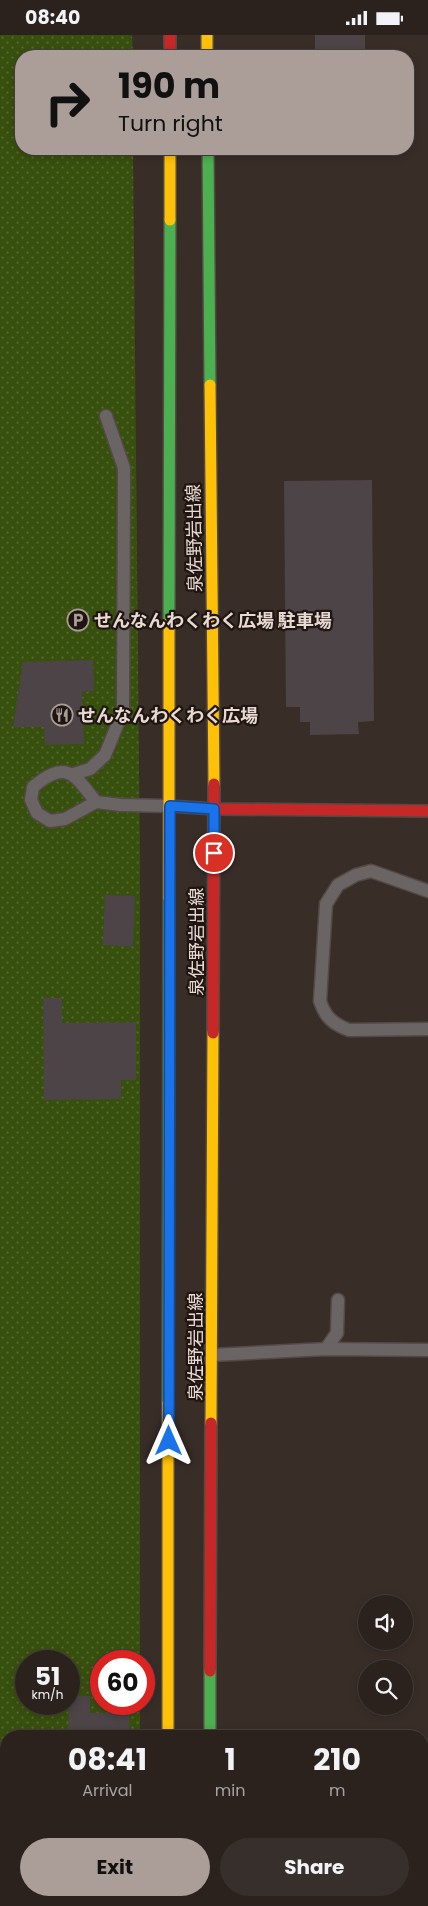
<!DOCTYPE html>
<html lang="en">
<head>
<meta charset="utf-8">
<style>
	body { margin:0; font-family:Poppins,"Noto Sans JP",sans-serif; background:#372f2b; color:#f1f3f6; height:100vh; display:flex; flex-direction:column; font-size:19px; white-space:nowrap }
	* { box-sizing:border-box; margin:0 }
	p { font-size:16px; color:#a6a4a4 }
	.icon { flex:none; width:28px; height:28px; fill:none; stroke:currentColor; stroke-width:2; stroke-linecap:round; stroke-linejoin:round }
	.map { position:relative; flex:1; overflow:hidden }
	.details { position:absolute; left:0px; top:1695px; width:429px; height:176px; display:flex; flex-direction:column; background:#2b221e; border-radius:20px 20px 0 0; box-shadow:0 2px 8px #0003,0 0 0 1px #473f3c }
	.details>* { flex:none }
	.banner { position:absolute; left:15px; top:15px; width:399px; height:105px; border-radius:20px; box-shadow:0 2px 8px #0003,0 0 0 1px #473f3c; background:#ab9d97; color:#111; overflow:hidden }
	.fabs { position:absolute; left:358px; top:1560px; display:grid; gap:10px }
	.fabs a { display:grid; place-items:center; width:55px; height:55px; border-radius:50%; background:#2b221e; box-shadow:0 2px 8px #0003,0 0 0 1px #473f3c; font-size:25px }
	.speed { position:absolute; left:15px; top:1615px; display:flex; gap:10px; font-size:25px; font-weight:700; text-align:center }
	.speed>* { display:grid; place-content:center; width:65px; height:65px; border-radius:50%; background:#2b221e; box-shadow:0 2px 8px #0003,0 0 0 1px #473f3c; line-height:1 }
	.speed small { font-size:12px; font-weight:400 }
	.speed .limit { border:8px solid #d22; background:#fff; color:#111 }
	.pin { position:absolute; display:grid; place-items:center; width:42px; height:42px; color:#fff; margin:-21px; border:2px solid #fff; border-radius:50%; box-shadow:0 1px 5px #0007 }
	.me { position:absolute; width:55px; margin:-28px; rotate:0deg; stroke-linejoin:round; filter:drop-shadow(0 0 4px #0008) }
	.turn { display:flex; align-items:center; gap:18px; height:105px; padding:0 20px; font-size:22px }
	.turn .icon { width:65px; height:65px; stroke-width:2.5 }
	.turn b { display:block; font-size:35px; line-height:42px }
	.eta { display:flex; justify-content:space-evenly; align-items:center; height:85px; text-align:center }
	.eta b { font-size:30px; font-weight:700; line-height:35px }
	.primary-button { display:flex; gap:10px; margin-top:auto; padding:10px 20px }
	.primary-button a { flex:1; height:58px; border-radius:30px; background:#ab9d97; color:#111; font-size:20px; font-weight:700; line-height:58px; text-align:center }
	.primary-button a+a { background:#372f2b; color:#f1f3f6 }
	.status { display:flex; justify-content:space-between; align-items:center; height:35px; padding:0 25px; background:#2b221e; direction:ltr }
	.status svg { height:14px; fill:currentColor }
	.map>svg:first-child { display:block }
</style>
</head>
<body>
<div class="status"><b>08:40</b><svg viewBox="0 0 49 12"><path d="M0 12V9h3v3zM5 12V6h3v6zM10 12V3h3v9zM15 12V0h3v12zM26 1h20v11H26zM47 4h2v5h-2z"/></svg></div>
<div class="map">
<svg width="428" height="1871" viewBox="0 0 428 1871">
	<defs>
		<pattern id="park-dots" width="8" height="8" patternUnits="userSpaceOnUse" patternTransform="scale(1.25)"><rect width="8" height="8" fill="#38500e"/><path d="M2 2h.1M6 6h.1" fill="none" stroke="#556930" stroke-width="1.8" stroke-linecap="round"/></pattern>
	</defs>
	<rect width="100%" height="100%" fill="#392d28"/>
	<!-- park -->
	<path fill="url(#park-dots)" fill-rule="evenodd" d="M0,0H132L133,21H21V114H133L140,827V1626H101V1669H140V1701H6V1865H140V1871H0ZM26,1626H69V1669H26Z"/>
	<!-- building -->
	<g fill="#4c4446">
		<rect x="315" y="0" width="50" height="21"/>
		<path d="M372,445L374,686L358,687L359,699L310,700V687H300V672H286L284,446Z"/>
		<path d="M93,625L94,656L82,657L84,709L45,710L44,692H13L23,627Z"/>
		<path d="M105,860L135,861L133,912L103,910Z"/>
		<path d="M43,963H62V988L136,987V1045H121V1064L44,1065Z"/>
		<path d="M69,1661H90V1678L129,1677L130,1701H68Z"/>
	</g>
	<g fill="none" stroke-linecap="round" stroke-linejoin="round">
		<!-- lane casing -->
		<g stroke="#534945" stroke-width="15">
			<g id="lane">
				<path d="M74,739L90,734L105,720L123,676L124,433L106,381"/>
				<path d="M96,767C74,739 67,724 33,752L31,765L37,778L50,786L65,784L96,767L121,770L170,771"/>
				<path d="M428,856L371,836L356,840L338,850L326,869L320,966C325,982 333,989 349,995L428,994"/>
				<path d="M326,1314L337,1298L338,1265"/>
				<path d="M213,1320L326,1314L428,1315"/>
			</g>
		</g>
		<!-- fast casing -->
		<g stroke="#534945" stroke-width="14">
			<g id="fast">
				<path d="M208,114L210,350"/>
				<path d="M169,588L170,185"/>
				<path d="M168,1368L169,863"/>
				<path d="M210,1701V1636"/>
				<path d="M208,1865V1871"/>
			</g>
		</g>
		<!-- slow casing -->
		<g stroke="#534945" stroke-width="14">
			<g id="slow">
				<path d="M207,0V21"/>
				<path d="M170,185V114"/>
				<path d="M210,350L214,749"/>
				<path d="M169,863V588"/>
				<path d="M211,1388L213,998"/>
				<path d="M168,1701V1368"/>
			</g>
		</g>
		<!-- jam casing -->
		<g stroke="#534945" stroke-width="14">
			<g id="jam">
				<path d="M170,0V21"/>
				<path d="M170,771L214,774L428,776"/>
				<path d="M213,998L214,749"/>
				<path d="M210,1636L211,1388"/>
				<path d="M167,1865V1871"/>
			</g>
		</g>
		<!-- path -->
		<path stroke="#706969" stroke-width="3" stroke-dasharray="5 2.5" stroke-linecap="butt" d="M422,1830H428"/>
		<!-- lane -->
		<use href="#lane" stroke="#6b6464" stroke-width="12"/>
		<!-- fast -->
		<use href="#fast" stroke="#4caf50" stroke-width="11"/>
		<!-- slow -->
		<use href="#slow" stroke="#ffc107" stroke-width="11"/>
		<!-- jam -->
		<use href="#jam" stroke="#c62828" stroke-width="11"/>
	</g>
	<g fill="none" stroke-linecap="round" stroke-linejoin="round">
		<!-- route casing -->
		<g stroke="#114b97" stroke-width="12">
			<path id="route" d="M169,1406L170,771L214,774V818"/>
		</g>
		<!-- route -->
		<use href="#route" stroke="#1a73e8" stroke-width="9"/>
	</g>
	<!-- icons -->
	<defs>
		<g id="parking-ring" transform="scale(1.125)"><circle r="9.5" fill="#1f1511" stroke="#ab9d97" stroke-width="1.5"/><path d="M-3.5-5.5H1a3.5 3.5 0 0 1 0 7H-1V5.5H-3.5ZM-1-3.4V-.6H.8a1.4 1.4 0 0 0 0-2.8Z" fill="#ab9d97"/></g>
		<g id="restaurant-ring" transform="scale(1.125)"><circle r="9.5" fill="#1f1511" stroke="#ab9d97" stroke-width="1.5"/><path d="M-5-6h1v4h1v-4h1v4h1v-4h1v5L-1.5 .5V6h-2V.5L-5-1ZM5-6V6H3V1.5H1.5Q1.5-4 5-6Z" fill="#ab9d97"/></g>
	</defs>
	<g fill-rule="evenodd">
		<use href="#parking-ring" x="78" y="585"/>
		<use href="#restaurant-ring" x="62" y="680"/>
	</g>
	<g text-anchor="middle" dominant-baseline="central" stroke-width="4.5" stroke-linejoin="round" paint-order="stroke">
		<!-- street labels -->
		<g font-size="18" fill="#e9d9d3" stroke="#1f1511">
			<text transform="translate(194 503) rotate(-91)">泉佐野岩出線</text>
			<text transform="translate(196 907) rotate(-90)">泉佐野岩出線</text>
			<text transform="translate(195 1312) rotate(-90)">泉佐野岩出線</text>
		</g>
		<!-- poi labels -->
		<g font-size="18" font-weight="bold" fill="#e9d9d3" stroke="#1f1511" text-anchor="start">
			<text x="94" y="585">せんなんわくわく広場 駐車場</text>
			<text x="78" y="680">せんなんわくわく広場</text>
		</g>
	</g>
</svg>
<div class="fabs">
<a><svg class="icon" aria-label="sound" viewBox="0 0 24 24"><path d="M4 9h4l5-4v14l-5-4H4zM17 9q2 3 0 6"/></svg></a>
<a><svg class="icon" aria-label="search" viewBox="0 0 24 24"><circle cx="10" cy="10" r="6"/><path d="M15 15l6 6"/></svg></a>
</div>
<div class="speed"><div>51<small>km/h</small></div><div class="limit">60</div></div>
<div class="pin" style="left:214px;top:818px;background:#d93025"><svg class="icon" aria-label="arrive" viewBox="0 0 24 24"><path d="M6 21V4h12l-3 4 3 4H6"/></svg></div>
<svg class="me" style="left:169px;top:1406px" viewBox="-20 -20 40 40"><path d="M0-17L14 15 0 8-14 15z" fill="#1a73e8" stroke="#fff" stroke-width="4"/></svg>
<div class="banner">
<div class="turn"><svg class="icon" aria-label="right" viewBox="0 0 24 24"><path d="M7 20v-9h11M14 6l5 5-5 5"/></svg><div><b>190 m</b>Turn right</div></div>
</div>
<section class="details">
<div class="eta">
<div><b>08:41</b><p>Arrival</p></div>
<div><b>1</b><p>min</p></div>
<div><b>210</b><p>m</p></div>
</div>
<div class="primary-button"><a>Exit</a><a>Share</a></div>
</section>
</div>
</body>
</html>
